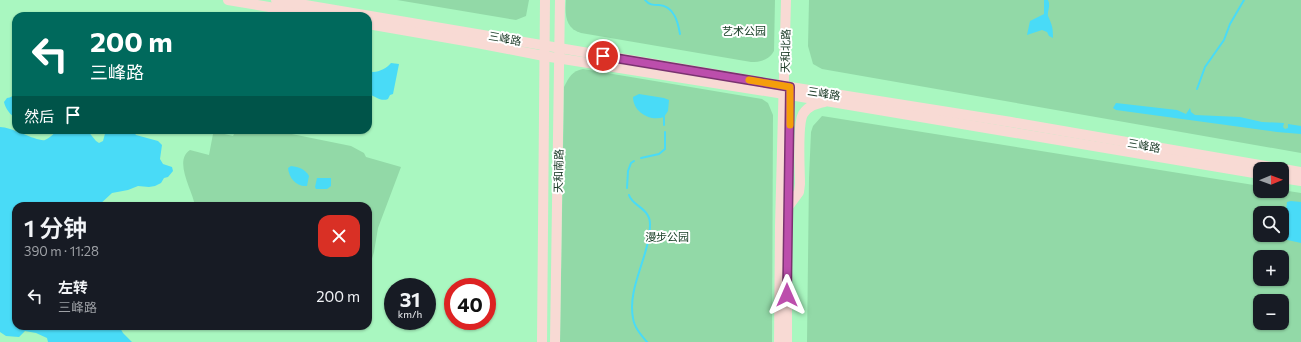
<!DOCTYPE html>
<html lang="zh">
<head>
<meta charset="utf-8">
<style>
	body { margin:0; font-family:Commissioner,"Noto Sans SC",sans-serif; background:#20242c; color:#f1f3f6; height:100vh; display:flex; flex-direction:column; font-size:15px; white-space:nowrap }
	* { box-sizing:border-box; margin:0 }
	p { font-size:13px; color:#9ea1a6 }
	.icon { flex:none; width:22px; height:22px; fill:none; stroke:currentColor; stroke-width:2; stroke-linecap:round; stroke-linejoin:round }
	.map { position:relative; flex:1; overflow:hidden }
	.side { position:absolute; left:12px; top:202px; width:360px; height:128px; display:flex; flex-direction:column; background:#171b24; border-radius:12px; box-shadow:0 1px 3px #0004 }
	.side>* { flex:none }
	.hud { position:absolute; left:12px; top:12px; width:360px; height:122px; border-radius:12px; box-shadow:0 1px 3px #0004; background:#00695c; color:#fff; overflow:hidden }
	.needle { width:26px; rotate:89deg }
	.controls { position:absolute; left:1253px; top:162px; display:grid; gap:8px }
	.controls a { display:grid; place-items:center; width:36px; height:36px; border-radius:8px; background:#171b24; box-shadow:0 1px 3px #0004; font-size:20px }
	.speed { position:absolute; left:384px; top:278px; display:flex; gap:8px; font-size:20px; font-weight:700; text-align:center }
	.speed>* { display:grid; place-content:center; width:52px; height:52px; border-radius:50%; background:#171b24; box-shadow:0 1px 3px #0004; line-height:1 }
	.speed small { font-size:10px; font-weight:400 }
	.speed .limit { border:6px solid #d22; background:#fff; color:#111 }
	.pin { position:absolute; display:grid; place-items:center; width:34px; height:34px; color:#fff; margin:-17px; border:2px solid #fff; border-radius:50%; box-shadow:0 1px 4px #0007 }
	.me { position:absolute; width:44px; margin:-22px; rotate:0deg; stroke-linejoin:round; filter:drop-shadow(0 0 3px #0008) }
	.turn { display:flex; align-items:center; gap:14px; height:84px; padding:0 12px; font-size:18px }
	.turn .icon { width:52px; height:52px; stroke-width:2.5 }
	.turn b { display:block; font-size:28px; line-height:34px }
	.then { display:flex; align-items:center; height:38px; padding:0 12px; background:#0003; gap:8px; font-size:15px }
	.round { display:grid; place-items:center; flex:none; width:42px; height:42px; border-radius:12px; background:#20242c }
	.summary { display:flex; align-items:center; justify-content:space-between; height:68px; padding:0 12px }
	h1 { font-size:24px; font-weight:600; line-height:30px }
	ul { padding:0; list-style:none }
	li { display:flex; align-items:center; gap:12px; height:52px; padding:0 12px }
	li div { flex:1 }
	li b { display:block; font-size:15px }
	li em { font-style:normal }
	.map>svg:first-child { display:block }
</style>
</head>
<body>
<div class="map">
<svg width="1301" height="342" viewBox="0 0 1301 342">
	<rect width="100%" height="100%" fill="#a9f7c0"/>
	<!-- green -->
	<g fill="#92d9a7" fill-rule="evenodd">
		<path d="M397,0H529L526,16L516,20Z"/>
		<path d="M566,0H775L774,51C769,60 760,62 751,62L581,33C565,28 565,15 566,0Z"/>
		<path d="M809,0H1301V153L822,69L813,64L808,46Z"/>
		<path d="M583,69L762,99L768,103L773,115L772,342H560L564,87C569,77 572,71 583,69Z"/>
		<path d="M822,116L1260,186V191H1282V190L1301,193V342H807L809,178L811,132L813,126ZM1260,213H1282V235H1260ZM1260,257H1282V279H1260ZM1260,301H1282V323H1260Z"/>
		<path d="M236,130H272L351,146L364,153L366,157L401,167L378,228L374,252L368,272V206H195C193,191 173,161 190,150L209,155L213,134L216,132L233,136Z"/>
	</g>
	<!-- water -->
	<g fill="#49dbf7">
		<path d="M1044,0H1048C1051,6 1047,12 1048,16C1052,25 1053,27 1053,38L1049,36L1047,32L1042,30L1027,35L1030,21L1044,14Z"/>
		<path d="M391,63L399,64L393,94L390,95L388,99C381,102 375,96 368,94V71C376,74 386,69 391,63Z"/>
		<path d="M16,88V118C11,116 5,108 4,102L7,98C15,97 13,94 16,88Z"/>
		<path d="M639,94L664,98L669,100L668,111L664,117C650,122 633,112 633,97Z"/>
		<path d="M1116,103L1177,110L1186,114L1190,108L1191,112L1195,115L1240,117L1262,122L1284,123L1283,127L1285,129L1288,128V124L1301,126V134L1277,132L1116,110L1113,108Z"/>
		<path d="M0,127C12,127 37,142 45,140C50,138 54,133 58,130H87L96,141L99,143L103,141L106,130C115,130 132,127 136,135L158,141L162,145L160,159L163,164L172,167L173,171L168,177L164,178L161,183L155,186L149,187L138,186L128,190L112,193L98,206H16V326H119L123,333L132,342H48L47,338L36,333L25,331L19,337L6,336L0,332Z"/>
		<path d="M291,166C299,167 305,169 309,176L307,186C296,187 289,178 288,168Z"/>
		<path d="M317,178H331V186L327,189H316L315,187Z"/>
		<path d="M1291,201L1301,202V243L1283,239L1287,202Z"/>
	</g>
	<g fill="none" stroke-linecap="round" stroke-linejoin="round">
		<!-- stream -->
		<g stroke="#49dbf7" stroke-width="2">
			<path d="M645,0C649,5 653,5 659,5C674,6 678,22 680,34"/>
			<path d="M1197,89L1205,67L1224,40L1230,24L1244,0"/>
			<path d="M664,117V125"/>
			<path d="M641,158L659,154L665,149V132"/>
			<path d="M627,188L628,171L631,163L634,161"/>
			<path d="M629,195C632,206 650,208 650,224C650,256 627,287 633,318C634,327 641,335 647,342"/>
		</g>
		<!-- secondary -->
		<g stroke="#f8dad4" stroke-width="10">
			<path d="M228,0L322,16"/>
			<path d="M276,0L784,86L1011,122L1301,172"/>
			<path d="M368,24L477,43L544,56L790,95L1260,174"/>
			<path d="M1282,178L1301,181"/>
			<path d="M788,207L799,192L800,184C800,170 797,125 803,114C808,106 815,104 824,102"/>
			<path d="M542,342L545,0"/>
			<path d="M555,342L560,0"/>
			<path d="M779,342L780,226L786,0"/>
			<path d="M787,342V220"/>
		</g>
	</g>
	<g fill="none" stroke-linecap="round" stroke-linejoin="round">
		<!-- route casing -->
		<g stroke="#7a3370" stroke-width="10">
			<path id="route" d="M603,56L790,87L787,295"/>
		</g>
		<!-- route -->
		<use href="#route" stroke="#bc4eac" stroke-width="7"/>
		<!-- slow -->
		<path stroke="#f59e0b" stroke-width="7" d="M749,80L790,87V125"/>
	</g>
	<g text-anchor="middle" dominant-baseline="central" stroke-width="4" stroke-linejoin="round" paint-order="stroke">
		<!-- park labels -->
		<g font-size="11" fill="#143b22" stroke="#fff">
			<text x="744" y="30">艺术公园</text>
			<text x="667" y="236">漫步公园</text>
		</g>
		<!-- street labels -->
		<g font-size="11" fill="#153521" stroke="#fff">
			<text transform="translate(505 38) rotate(10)">三峰路</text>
			<text transform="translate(785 51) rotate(-89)">天和北路</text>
			<text transform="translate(824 93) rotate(9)">三峰路</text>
			<text transform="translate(1144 145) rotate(10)">三峰路</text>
			<text transform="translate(558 171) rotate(-89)">天和南路</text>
		</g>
	</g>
</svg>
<div class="controls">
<a><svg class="needle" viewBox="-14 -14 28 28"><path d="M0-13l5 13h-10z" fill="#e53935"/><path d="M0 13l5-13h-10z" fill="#9ea1a6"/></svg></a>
<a><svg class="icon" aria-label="search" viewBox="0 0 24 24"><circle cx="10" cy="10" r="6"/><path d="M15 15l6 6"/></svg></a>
<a>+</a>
<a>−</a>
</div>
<div class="speed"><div>31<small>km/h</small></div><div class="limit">40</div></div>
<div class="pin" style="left:603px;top:56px;background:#d93025"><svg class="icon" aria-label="arrive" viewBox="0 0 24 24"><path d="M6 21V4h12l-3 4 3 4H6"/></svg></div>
<svg class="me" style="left:787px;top:295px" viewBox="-20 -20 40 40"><path d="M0-17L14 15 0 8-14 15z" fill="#bc4eac" stroke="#fff" stroke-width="4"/></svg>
<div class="hud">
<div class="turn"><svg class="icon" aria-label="left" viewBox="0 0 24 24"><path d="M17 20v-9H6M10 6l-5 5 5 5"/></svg><div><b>200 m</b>三峰路</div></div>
<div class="then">然后<svg class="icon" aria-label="arrive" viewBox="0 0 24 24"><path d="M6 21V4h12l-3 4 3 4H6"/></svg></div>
</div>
<section class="side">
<div class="summary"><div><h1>1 分钟</h1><p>390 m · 11:28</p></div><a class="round" style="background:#d93025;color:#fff"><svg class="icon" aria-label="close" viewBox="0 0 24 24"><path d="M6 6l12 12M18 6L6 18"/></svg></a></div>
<ul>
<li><svg class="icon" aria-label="left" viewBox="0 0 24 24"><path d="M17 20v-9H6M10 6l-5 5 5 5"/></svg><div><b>左转</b><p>三峰路</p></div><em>200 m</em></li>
</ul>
</section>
</div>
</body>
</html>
